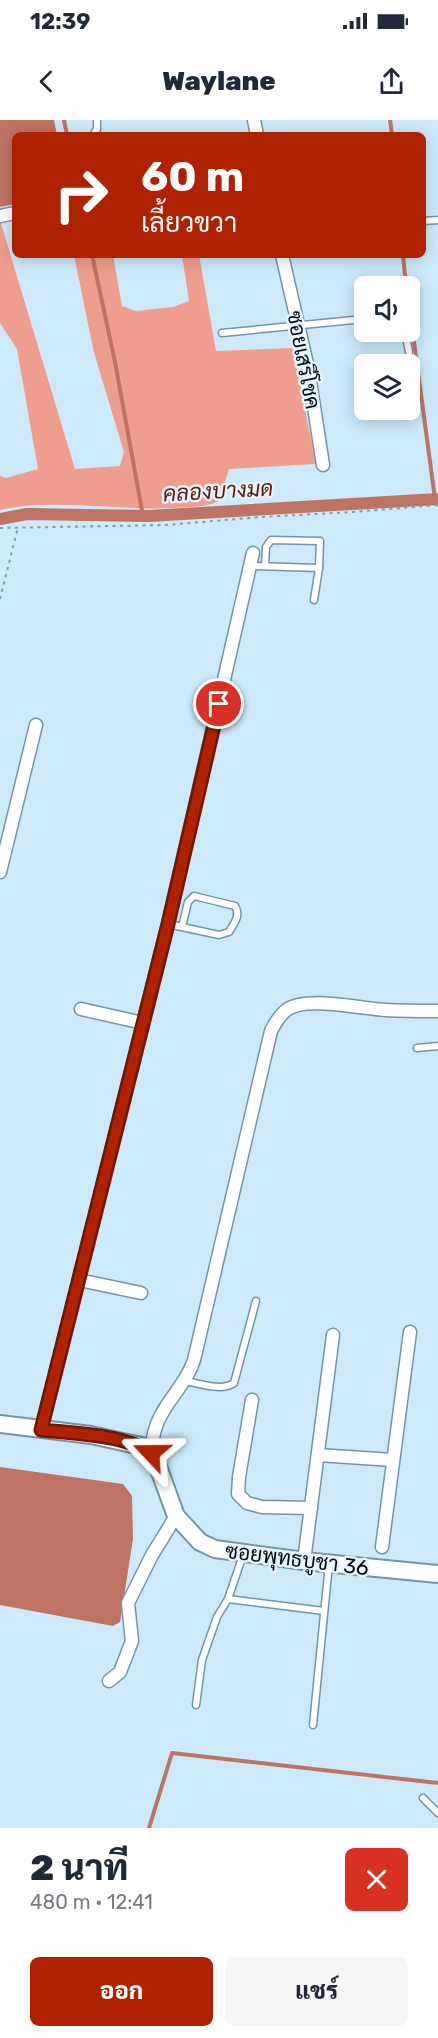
<!DOCTYPE html>
<html lang="th">
<head>
<meta charset="utf-8">
<style>
	body { margin:0; font-family:Rubik,Sarabun,sans-serif; background:#f6f6f7; color:#1f2937; height:100vh; display:flex; flex-direction:column; font-size:22px; white-space:nowrap }
	* { box-sizing:border-box; margin:0 }
	p { font-size:20px; color:#747a83 }
	.icon { flex:none; width:33px; height:33px; fill:none; stroke:currentColor; stroke-width:2; stroke-linecap:round; stroke-linejoin:round }
	.map { position:relative; height:1708px; overflow:hidden }
	.details { display:flex; flex-direction:column; background:#fff; flex:1 }
	.details>* { flex:none }
	.guide { position:absolute; left:12px; top:12px; width:414px; height:126px; border-radius:9px; box-shadow:0 3px 15px #0003; background:#af2201; color:#fff; overflow:hidden }
	.buttons { position:absolute; left:354px; top:156px; display:grid; gap:12px }
	.buttons a { display:grid; place-items:center; width:66px; height:66px; border-radius:9px; background:#fff; box-shadow:0 3px 15px #0003; font-size:30px }
	.pin { position:absolute; display:grid; place-items:center; width:51px; height:51px; color:#fff; margin:-26px; border:3px solid #fff; border-radius:50%; box-shadow:0 2px 6px #0007 }
	.me { position:absolute; width:66px; margin:-33px; rotate:293deg; stroke-linejoin:round; filter:drop-shadow(0 0 4px #0008) }
	.turn { display:flex; align-items:center; gap:21px; height:126px; padding:0 30px; font-size:27px }
	.turn .icon { width:78px; height:78px; stroke-width:2.5 }
	.turn b { display:block; font-size:42px; line-height:51px }
	.round { display:grid; place-items:center; flex:none; width:63px; height:63px; border-radius:9px; background:#f6f6f7 }
	.summary { display:flex; align-items:center; justify-content:space-between; height:102px; padding:0 30px }
	h1 { font-size:36px; font-weight:800; line-height:45px }
	.button { display:flex; gap:12px; margin-top:auto; padding:12px 30px }
	.button a { flex:1; height:69px; border-radius:9px; background:#af2201; color:#fff; font-size:24px; font-weight:800; line-height:69px; text-align:center }
	.button a+a { background:#f6f6f7; color:#1f2937 }
	.status { display:flex; justify-content:space-between; align-items:center; height:42px; padding:0 30px; background:#fff; direction:ltr }
	.status svg { height:16px; fill:currentColor }
	header { display:flex; justify-content:space-between; align-items:center; height:78px; padding:0 30px; background:#fff; font-size:27px; font-weight:800 }
	.map>svg:first-child { display:block }
</style>
</head>
<body>
<div class="status"><b>12:39</b><svg viewBox="0 0 49 12"><path d="M0 12V9h3v3zM5 12V6h3v6zM10 12V3h3v9zM15 12V0h3v12zM26 1h20v11H26zM47 4h2v5h-2z"/></svg></div>
<header><svg class="icon" aria-label="back" viewBox="0 0 24 24"><path d="M15 5l-7 7 7 7"/></svg>Waylane<svg class="icon" aria-label="share" viewBox="0 0 24 24"><path d="M12 15V3M7 8l5-5 5 5M5 13v7h14v-7"/></svg></header>
<div class="map">
<svg width="438" height="1708" viewBox="0 0 438 1708">
	<rect width="100%" height="100%" fill="#cceafa"/>
	<!-- forest -->
	<path fill="#ef9e8d" d="M0,100L75,349L120,346L124,332L94,233L74,135H113L122,186L136,191L173,187L189,181L182,135H199L216,231L293,228L316,344L229,349L219,381C203,388 188,387 170,388C116,391 52,378 0,390V356L6,358L38,349L17,229L0,203Z"/>
	<!-- water -->
	<g fill="#bf7363">
		<path d="M0,0H54L57,15H15V84L0,87Z"/>
		<path d="M0,1347L123,1364L132,1376L133,1419L120,1502L113,1506L0,1485Z"/>
	</g>
	<g fill="none" stroke-linecap="round" stroke-linejoin="round">
		<!-- stream -->
		<g stroke="#bf7363" stroke-width="4">
			<path d="M64,0L67,15"/>
			<path d="M390,0L392,15"/>
			<path d="M92,135L115,242L143,396"/>
			<path d="M403,135L406,166"/>
			<path d="M410,192L435,379"/>
			<path d="M149,1708L172,1633L438,1663"/>
		</g>
		<!-- canal -->
		<path stroke="#bf7363" stroke-width="12" d="M0,399L27,394L149,396L438,379"/>
		<!-- lane casing -->
		<g stroke="#7296a8" stroke-width="9">
			<g id="lane">
				<path d="M93,15L97,9V0"/>
				<path d="M423,101L438,100"/>
				<path d="M405,212L409,232"/>
				<path d="M222,213L364,199"/>
				<path d="M251,446L319,448L314,480"/>
				<path d="M265,446L266,427L271,420L320,421L319,448"/>
				<path d="M168,804L219,815L229,812C234,803 241,796 235,786L194,776L188,782L182,807"/>
				<path d="M417,928L438,926"/>
				<path d="M185,1261C199,1263 221,1272 234,1263L256,1181"/>
				<path d="M228,1479L324,1491"/>
				<path d="M196,1585L202,1540L217,1497L228,1479L243,1435"/>
				<path d="M313,1605L329,1444"/>
				<path d="M423,1678L438,1693"/>
			</g>
		</g>
		<!-- street casing -->
		<g stroke="#7296a8" stroke-width="15">
			<g id="street">
				<path d="M254,0L257,15"/>
				<path d="M0,96L15,93"/>
				<path d="M282,135L308,248L323,345"/>
				<path d="M0,752L36,605"/>
				<path d="M81,889L143,903"/>
				<path d="M79,1160L141,1173"/>
				<path d="M252,1280L239,1357L238,1374L247,1383L262,1387L311,1388"/>
				<path d="M41,1310L168,804L253,433"/>
				<path d="M151,1333C152,1320 154,1308 160,1297C170,1277 187,1262 194,1240L271,911C275,903 280,894 288,889C307,876 363,889 386,890C403,891 421,891 438,891"/>
				<path d="M318,1335L393,1340"/>
				<path d="M382,1427L410,1212"/>
				<path d="M304,1441L333,1215"/>
				<path d="M109,1561L120,1552L132,1521L128,1483L152,1435L176,1396"/>
			</g>
		</g>
		<!-- secondary casing -->
		<g stroke="#7296a8" stroke-width="20">
			<path id="secondary" d="M0,1304L91,1315L141,1326L151,1333L156,1341L176,1396L200,1422L215,1429L304,1441L438,1454"/>
		</g>
		<!-- path -->
		<g stroke="#849ba8" stroke-width="2" stroke-dasharray="3 4.5" stroke-linecap="butt">
			<path d="M0,408L166,405L261,397L353,392L438,385"/>
			<path d="M0,479L18,407"/>
		</g>
		<!-- lane -->
		<use href="#lane" stroke="#fff" stroke-width="6"/>
		<!-- street -->
		<use href="#street" stroke="#fff" stroke-width="12"/>
		<!-- secondary -->
		<use href="#secondary" stroke="#fff" stroke-width="16"/>
	</g>
	<g fill="none" stroke-linecap="round" stroke-linejoin="round">
		<!-- route casing -->
		<g stroke="#721601" stroke-width="15">
			<path id="route" d="M151,1333C127,1315 71,1313 41,1310L168,804L219,584"/>
		</g>
		<!-- route -->
		<use href="#route" stroke="#af2201" stroke-width="10"/>
	</g>
	<g text-anchor="middle" dominant-baseline="central" stroke-width="5" stroke-linejoin="round" paint-order="stroke">
		<!-- street labels -->
		<g font-size="21" fill="#020d14" stroke="#e6f5fd">
			<text transform="translate(304 240) rotate(79)">ซอยเสรีโชค</text>
			<text transform="translate(297 1439) rotate(7)">ซอยพุทธบูชา 36</text>
		</g>
		<!-- water labels -->
		<g font-size="22" font-style="italic" fill="#5f190b" stroke="#e6f5fd">
			<text transform="translate(218 371) rotate(-3)">คลองบางมด</text>
		</g>
	</g>
</svg>
<div class="buttons">
<a><svg class="icon" aria-label="sound" viewBox="0 0 24 24"><path d="M4 9h4l5-4v14l-5-4H4zM17 9q2 3 0 6"/></svg></a>
<a><svg class="icon" aria-label="layers" viewBox="0 0 24 24"><path d="M12 4l9 5-9 5-9-5zM3 14l9 5 9-5"/></svg></a>
</div>
<div class="pin" style="left:219px;top:584px;background:#d93025"><svg class="icon" aria-label="arrive" viewBox="0 0 24 24"><path d="M6 21V4h12l-3 4 3 4H6"/></svg></div>
<svg class="me" style="left:151px;top:1333px" viewBox="-20 -20 40 40"><path d="M0-17L14 15 0 8-14 15z" fill="#af2201" stroke="#fff" stroke-width="4"/></svg>
<div class="guide">
<div class="turn"><svg class="icon" aria-label="right" viewBox="0 0 24 24"><path d="M7 20v-9h11M14 6l5 5-5 5"/></svg><div><b>60 m</b>เลี้ยวขวา</div></div>
</div>
</div>
<section class="details">
<div class="summary"><div><h1>2 นาที</h1><p>480 m · 12:41</p></div><a class="round" style="background:#d93025;color:#fff"><svg class="icon" aria-label="close" viewBox="0 0 24 24"><path d="M6 6l12 12M18 6L6 18"/></svg></a></div>
<div class="button"><a>ออก</a><a>แชร์</a></div>
</section>
</body>
</html>
